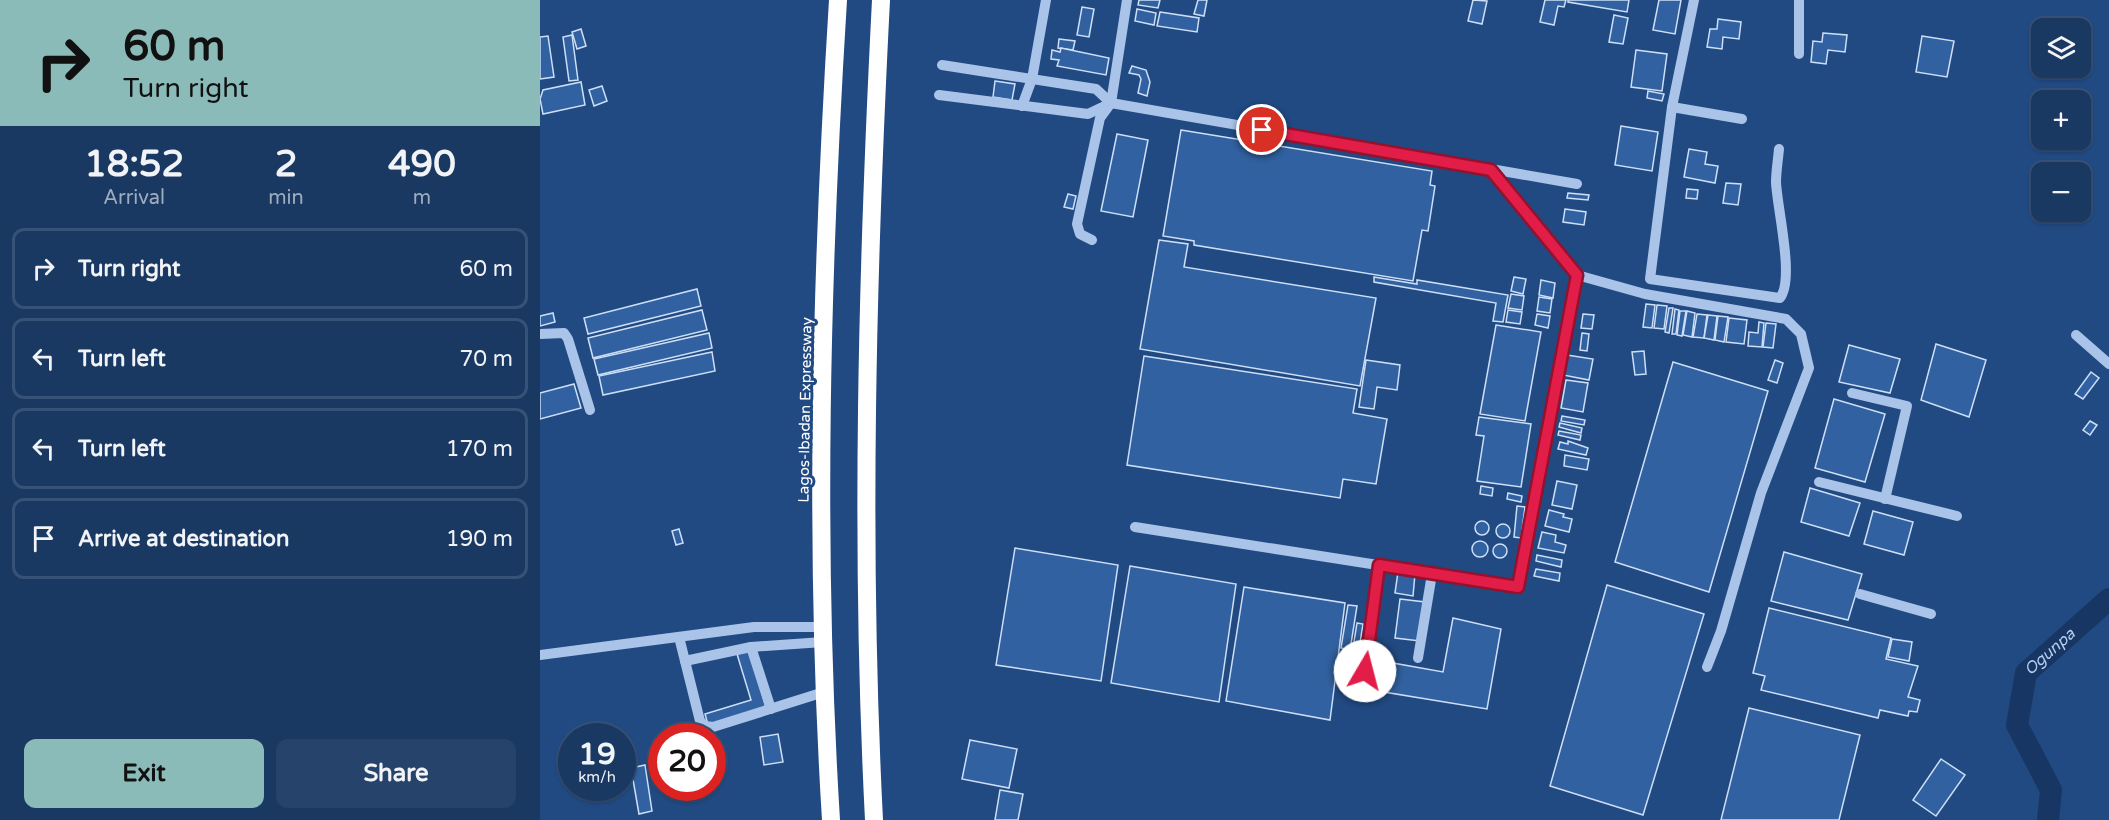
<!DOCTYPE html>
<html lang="en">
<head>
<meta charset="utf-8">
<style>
	body { margin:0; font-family:"Varela Round",sans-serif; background:#26436b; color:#f1f3f6; height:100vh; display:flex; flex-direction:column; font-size:22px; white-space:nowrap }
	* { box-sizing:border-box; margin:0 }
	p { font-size:20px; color:#9facbe }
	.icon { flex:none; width:33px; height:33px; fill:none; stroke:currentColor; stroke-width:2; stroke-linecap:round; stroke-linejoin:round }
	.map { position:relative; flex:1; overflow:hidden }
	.panel { display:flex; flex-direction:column; background:#193862; width:540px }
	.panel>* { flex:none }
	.guide { background:#8bbbb9; color:#111; overflow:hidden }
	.buttons { position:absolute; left:1491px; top:18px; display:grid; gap:12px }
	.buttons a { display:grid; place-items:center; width:60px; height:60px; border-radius:12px; background:#193862; box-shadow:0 2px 4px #0004,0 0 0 2px #375277; font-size:30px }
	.speed { position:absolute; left:18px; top:723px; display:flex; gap:12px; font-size:30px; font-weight:700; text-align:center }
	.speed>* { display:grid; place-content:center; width:78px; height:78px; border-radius:50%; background:#193862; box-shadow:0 2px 4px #0004,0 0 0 2px #375277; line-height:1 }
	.speed small { font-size:15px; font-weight:400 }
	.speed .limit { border:9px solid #d22; background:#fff; color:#111 }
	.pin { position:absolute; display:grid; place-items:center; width:51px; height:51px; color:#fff; margin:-26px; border:3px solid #fff; border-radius:50%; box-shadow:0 2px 6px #0007 }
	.me { position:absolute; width:66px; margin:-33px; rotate:8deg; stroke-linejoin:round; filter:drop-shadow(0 0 4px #0008) }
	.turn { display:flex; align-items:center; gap:21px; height:126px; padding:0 24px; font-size:27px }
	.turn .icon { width:78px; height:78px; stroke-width:2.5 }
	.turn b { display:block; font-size:42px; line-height:51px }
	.eta { display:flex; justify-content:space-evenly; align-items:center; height:102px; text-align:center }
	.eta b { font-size:36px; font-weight:700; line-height:42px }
	.button { display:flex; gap:12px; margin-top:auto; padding:12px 24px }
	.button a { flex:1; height:69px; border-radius:12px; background:#8bbbb9; color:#111; font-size:24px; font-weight:700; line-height:69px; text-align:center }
	.button a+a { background:#26436b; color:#f1f3f6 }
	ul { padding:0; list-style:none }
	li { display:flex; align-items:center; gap:18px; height:81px; margin:0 12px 9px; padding:0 12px; border:3px solid #375277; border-radius:12px }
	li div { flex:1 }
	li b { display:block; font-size:22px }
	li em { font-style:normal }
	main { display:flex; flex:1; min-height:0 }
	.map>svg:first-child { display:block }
</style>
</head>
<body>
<main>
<section class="panel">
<div class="guide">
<div class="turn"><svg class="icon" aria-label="right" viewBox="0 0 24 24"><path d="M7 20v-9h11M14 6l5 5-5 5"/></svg><div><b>60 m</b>Turn right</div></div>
</div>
<div class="eta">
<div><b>18:52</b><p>Arrival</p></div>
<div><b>2</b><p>min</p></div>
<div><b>490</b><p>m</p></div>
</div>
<ul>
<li><svg class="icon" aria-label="right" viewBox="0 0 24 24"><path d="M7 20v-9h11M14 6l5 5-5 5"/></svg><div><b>Turn right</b></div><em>60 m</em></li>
<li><svg class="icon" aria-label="left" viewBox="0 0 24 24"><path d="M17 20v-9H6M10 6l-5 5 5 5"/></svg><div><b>Turn left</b></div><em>70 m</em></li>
<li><svg class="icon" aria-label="left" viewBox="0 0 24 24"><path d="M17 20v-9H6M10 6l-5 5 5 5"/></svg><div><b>Turn left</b></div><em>170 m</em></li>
<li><svg class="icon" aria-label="arrive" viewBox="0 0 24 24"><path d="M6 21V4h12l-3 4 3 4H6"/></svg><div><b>Arrive at destination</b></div><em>190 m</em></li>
</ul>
<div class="button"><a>Exit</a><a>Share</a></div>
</section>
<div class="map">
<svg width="1569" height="820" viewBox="0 0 1569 820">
	<rect width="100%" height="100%" fill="#214a83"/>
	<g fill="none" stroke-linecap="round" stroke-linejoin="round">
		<!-- river -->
		<path stroke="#173663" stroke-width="22" id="s1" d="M1508,820L1511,790L1477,725L1486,673L1569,599"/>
	</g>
	<!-- building -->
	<g fill="#3161a0" stroke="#cddff6" stroke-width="1.5">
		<path d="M599,0H620L618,8L598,5Z"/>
		<path d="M658,0H667L664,16L654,14Z"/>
		<path d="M933,0L947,1L942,24L928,21Z"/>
		<path d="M1005,0H1026L1024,7L1018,6L1014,25L1000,22Z"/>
		<path d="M1028,0H1089L1087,12L1028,2Z"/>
		<path d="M1119,0H1141L1135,34L1113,30Z"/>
		<path d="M542,7L554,9L549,37L537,35Z"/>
		<path d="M597,9L616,13L614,25L595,21Z"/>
		<path d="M620,12L659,18L657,32L617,26Z"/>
		<path d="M1074,15L1088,18L1083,44L1069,42Z"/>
		<path d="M1178,19L1201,22L1199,39L1183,37L1182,49L1167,47L1170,29H1177Z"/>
		<path d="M41,29L46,46L37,49L32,32Z"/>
		<path d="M1283,33L1307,35L1305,52L1288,50L1286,64L1271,62L1273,41L1282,42Z"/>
		<path d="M32,35L38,80L29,81L23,37Z"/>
		<path d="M8,36L14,77L0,79V37Z"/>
		<path d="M1382,36L1414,41L1407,77L1376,72Z"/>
		<path d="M519,39L535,41L533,50L518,48Z"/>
		<path d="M521,48L569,58L566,75L517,66L519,60L511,59L512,50L520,52Z"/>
		<path d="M1096,50L1127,54L1122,91L1091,87Z"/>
		<path d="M592,66L606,70L610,82L607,96L598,93L601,79L599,75L589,73Z"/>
		<path d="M455,81L475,84L472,100L453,97Z"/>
		<path d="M41,82L45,105L3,114L0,99L3,90Z"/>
		<path d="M62,86L67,101L54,106L49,90Z"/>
		<path d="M1108,91L1124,94L1122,101L1107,98Z"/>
		<path d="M1081,126L1118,132L1112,171L1075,165Z"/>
		<path d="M641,130L892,171L890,185L895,186L888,231L882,230L873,281L654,245V241L623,236Z"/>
		<path d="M577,134L608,140L593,217L561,211Z"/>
		<path d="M1149,149L1167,152L1165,164L1178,166L1175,183L1144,177Z"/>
		<path d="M1186,183L1201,184L1198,205L1183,203Z"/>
		<path d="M1147,189L1158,190L1157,199L1146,198Z"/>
		<path d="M1028,193L1049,195L1048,200L1027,198Z"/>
		<path d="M528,194L536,196L533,209L524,207Z"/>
		<path d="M1025,209L1046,212L1044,225L1023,222Z"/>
		<path d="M619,240L648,244L644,267L836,298L820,386L600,349Z"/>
		<path d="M834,277L877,284V280L968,295L963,322L953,321L956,303L834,282Z"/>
		<path d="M974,277L986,279L983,294L971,291Z"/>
		<path d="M1001,280L1015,283L1013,298L999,295Z"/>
		<path d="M157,289L161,306L48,334L44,318Z"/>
		<path d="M971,294L984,296L982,310L968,308Z"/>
		<path d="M999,297L1012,299L1010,313L997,311Z"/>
		<path d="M1106,304L1115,305L1112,328L1103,327Z"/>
		<path d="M1117,305L1127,306L1124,329L1114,328Z"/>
		<path d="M1129,308H1133L1129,333L1125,332Z"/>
		<path d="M1135,309L1139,310L1136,334H1132Z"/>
		<path d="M162,310L167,330L53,358L48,338Z"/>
		<path d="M968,310L982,312L980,324L966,322Z"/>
		<path d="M1140,311H1146L1142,336L1137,335Z"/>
		<path d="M1147,311L1155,313L1152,337L1143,335Z"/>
		<path d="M13,313L15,322L0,326V316Z"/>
		<path d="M997,314L1010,316L1008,328L995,325Z"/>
		<path d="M1043,314L1054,315L1052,329L1041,328Z"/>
		<path d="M1157,314L1167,315L1164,338L1153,337Z"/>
		<path d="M1168,315L1177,316L1174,340L1164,338Z"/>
		<path d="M1178,316L1188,317L1184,342L1175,340Z"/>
		<path d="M1189,318L1207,320L1204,344L1186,342Z"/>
		<path d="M1219,322L1224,323L1222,347L1208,346L1209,332L1218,333Z"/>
		<path d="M1226,323L1236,324L1233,348L1223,347Z"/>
		<path d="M956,325L1001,332L985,421L940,414Z"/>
		<path d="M169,333L172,348L58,375L54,359Z"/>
		<path d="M1042,333L1049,334L1047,351L1040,350Z"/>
		<path d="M1396,344L1446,360L1429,417L1381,400Z"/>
		<path d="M1309,345L1360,359L1350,393L1299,382Z"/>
		<path d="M1104,351L1106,374L1095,375L1092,352Z"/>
		<path d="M172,352L175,371L63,395L59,376Z"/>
		<path d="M1027,355L1053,359L1049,380L1023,375Z"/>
		<path d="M604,356L817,389L813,413L847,419L836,484L803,479L800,498L587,465Z"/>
		<path d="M826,360L860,365L857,390L837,387L834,409L819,407Z"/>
		<path d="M1235,360L1243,363L1237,383L1228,380Z"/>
		<path d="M1133,362L1228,391L1169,592L1075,562Z"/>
		<path d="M1551,372L1559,378L1543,399L1535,394Z"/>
		<path d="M1026,380L1048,383L1043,412L1021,408Z"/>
		<path d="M34,384L41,408L0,419V393Z"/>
		<path d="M1294,399L1345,414L1325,482L1275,468Z"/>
		<path d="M1022,416L1045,420L1044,425L1021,421Z"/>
		<path d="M939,417L991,424L981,487L937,481L944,436L936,435Z"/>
		<path d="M1550,421L1557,425L1550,435L1543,430Z"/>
		<path d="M1020,423L1042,428L1041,433L1019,427Z"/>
		<path d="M1019,431L1041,435L1040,440L1018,435Z"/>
		<path d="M1028,441L1048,448L1046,455L1018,449L1020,442L1028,444Z"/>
		<path d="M1025,455L1049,459L1047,470L1024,466Z"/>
		<path d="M1017,481L1037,485L1032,509L1012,505Z"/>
		<path d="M941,486L953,488L952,496L940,494Z"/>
		<path d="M1270,488L1320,503L1309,536L1261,522Z"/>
		<path d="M968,493L982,496L981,502L967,499Z"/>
		<path d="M977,506L985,507L981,538L974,537Z"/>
		<path d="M1009,510L1024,514L1023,517L1032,519L1029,532L1005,526Z"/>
		<path d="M1333,511L1373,522L1364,555L1324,544Z"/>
		<circle cx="942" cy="528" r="7"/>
		<circle cx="963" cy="531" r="7"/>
		<path d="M139,529L143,543L136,545L132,531Z"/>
		<path d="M1002,532L1016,535L1015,542L1026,545L1024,553L998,548Z"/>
		<circle cx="940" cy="549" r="8"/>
		<circle cx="960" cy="551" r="7"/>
		<path d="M475,548L578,565L561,681L456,665Z"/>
		<path d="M1244,552L1322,574L1308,620L1231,601Z"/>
		<path d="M997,555L1022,560L1021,567L996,561Z"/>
		<path d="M590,566L696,584L679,702L571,683Z"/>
		<path d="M996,569L1020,573L1019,581L994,576Z"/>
		<path d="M858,572L875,574L873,596L855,593Z"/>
		<path d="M1067,585L1164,614L1103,815L1010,786Z"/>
		<path d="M704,587L805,603L790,720L686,701Z"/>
		<path d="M860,599L885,602L880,641L855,638Z"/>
		<path d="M808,605L817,606L810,650L801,648Z"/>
		<path d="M1229,608L1351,638L1346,659L1378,666L1368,697L1380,700L1377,712L1369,711L1368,716L1340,710L1338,718L1221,690L1225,676L1213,673Z"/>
		<path d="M913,618L961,629L947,709L844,692L847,662L903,672Z"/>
		<path d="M817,623L823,624L819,649L813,648Z"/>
		<path d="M1352,639L1372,642L1369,661L1348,657Z"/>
		<path d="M209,651L226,707L168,725L165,714L211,700L197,654Z"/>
		<path d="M806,651L826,654L823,675L802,672Z"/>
		<path d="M1209,708L1320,735L1299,820H1181Z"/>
		<path d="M238,734L243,762L224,765L220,737Z"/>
		<path d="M430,740L477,749L469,788L422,779Z"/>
		<path d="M1401,759L1425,775L1396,816L1373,800Z"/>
		<path d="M105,765L112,811L99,814L91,768Z"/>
		<path d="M460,790L483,794L478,820H455Z"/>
	</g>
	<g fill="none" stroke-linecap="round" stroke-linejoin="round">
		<!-- minor -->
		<g stroke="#a9c4e8" stroke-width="10">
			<path d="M1154,0L1132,107L1110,279L1240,298C1255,279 1237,208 1236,182C1236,172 1238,160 1239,149"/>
			<path d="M1259,0V54"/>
			<path d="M402,65L556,89L571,103L1037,184"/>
			<path d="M399,95L548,114L569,104"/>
			<path d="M482,106L492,79L506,0"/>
			<path d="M1132,107L1202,119"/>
			<path d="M552,240L540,234L537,224L560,118L571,103L587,0"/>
			<path d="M1037,275L1105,294L1246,319L1261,334L1269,368L1221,493L1181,631L1167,667"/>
			<path d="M0,334L24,333L28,339L50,410"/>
			<path d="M1536,335L1569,364"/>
			<path d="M1312,393L1367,406L1345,499"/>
			<path d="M1279,482L1417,516"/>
			<path d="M595,527L978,587L1037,275L951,170"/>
			<path d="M1320,594L1391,614"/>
			<path d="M139,637L160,721L165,726L173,727L284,692"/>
			<path d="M211,647L231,709"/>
			<path d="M0,655L214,627H283"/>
			<path d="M878,658L892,574"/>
			<path d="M145,661L211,647L283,642"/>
			<path d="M825,671L839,565"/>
		</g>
		<!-- highway -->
		<g stroke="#fff" stroke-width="18">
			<path d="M291,820C274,547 281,273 298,0"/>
			<path d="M334,820C320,547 327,273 341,0"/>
		</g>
	</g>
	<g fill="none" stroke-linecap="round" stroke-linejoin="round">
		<!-- route casing -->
		<g stroke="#92132f" stroke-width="15">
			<path id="route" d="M722,130L951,170L1037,275L978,587L839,565L825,671"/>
		</g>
		<!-- route -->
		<use href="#route" stroke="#e11d48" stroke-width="10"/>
	</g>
	<g text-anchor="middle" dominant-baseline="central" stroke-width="6" stroke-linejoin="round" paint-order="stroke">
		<!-- street labels -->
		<g font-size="15" fill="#fff" stroke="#214a83">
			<text transform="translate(265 410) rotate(-89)">Lagos-Ibadan Expressway</text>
		</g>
		<!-- water labels -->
		<g font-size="16" font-style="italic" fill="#b5cef0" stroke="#214a83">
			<text stroke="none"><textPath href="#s1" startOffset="188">Ogunpa</textPath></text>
		</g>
	</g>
</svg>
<div class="buttons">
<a><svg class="icon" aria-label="layers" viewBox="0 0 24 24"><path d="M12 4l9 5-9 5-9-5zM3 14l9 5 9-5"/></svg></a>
<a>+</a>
<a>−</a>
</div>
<div class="speed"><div>19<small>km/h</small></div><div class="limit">20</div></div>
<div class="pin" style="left:722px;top:130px;background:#d93025"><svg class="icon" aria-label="arrive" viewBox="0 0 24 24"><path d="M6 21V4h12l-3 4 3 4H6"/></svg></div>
<svg class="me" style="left:825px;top:671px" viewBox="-20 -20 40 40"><circle r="19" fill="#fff"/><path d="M0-13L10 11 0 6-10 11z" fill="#e11d48"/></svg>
</div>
</main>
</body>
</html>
